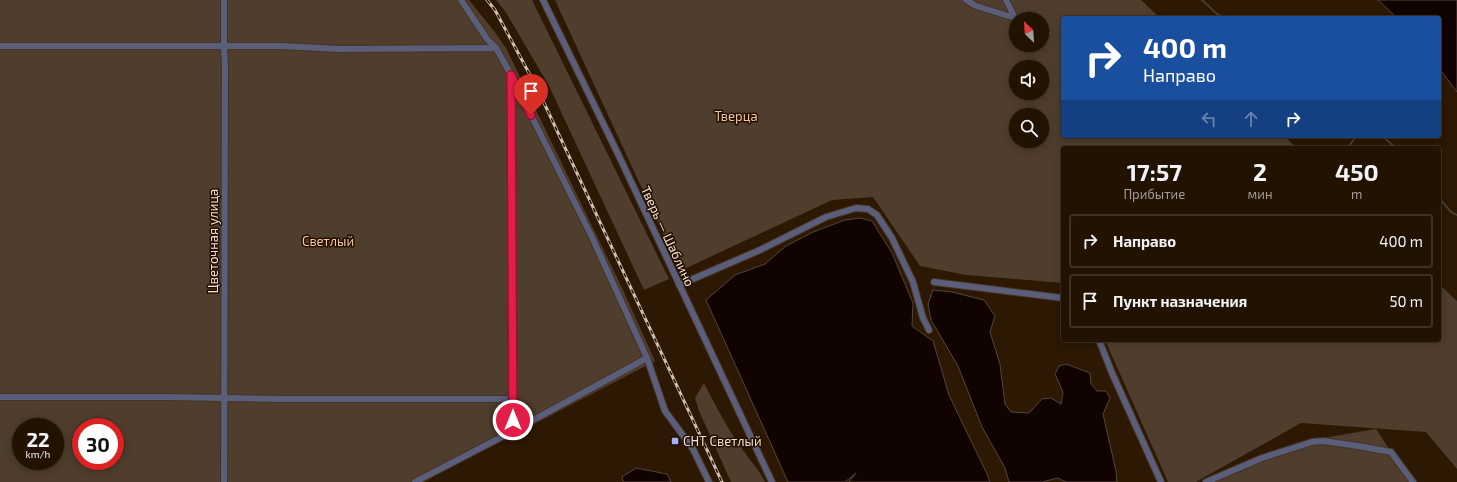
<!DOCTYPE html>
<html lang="ru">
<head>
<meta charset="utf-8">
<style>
	body { margin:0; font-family:"Exo 2",sans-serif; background:#2d2011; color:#f1f3f6; height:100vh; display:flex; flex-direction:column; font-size:15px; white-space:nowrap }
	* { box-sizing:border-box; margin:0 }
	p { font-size:13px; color:#a29e99 }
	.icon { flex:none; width:22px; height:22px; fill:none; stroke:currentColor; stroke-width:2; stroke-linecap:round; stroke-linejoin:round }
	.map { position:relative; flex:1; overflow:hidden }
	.drawer { position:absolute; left:1061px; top:146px; width:380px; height:196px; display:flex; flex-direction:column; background:#211202; border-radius:4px; box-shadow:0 2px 10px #0003,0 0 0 1px #3e3224 }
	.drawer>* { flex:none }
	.guide { position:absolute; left:1061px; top:16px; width:380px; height:122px; border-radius:4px; box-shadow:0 2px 10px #0003,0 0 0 1px #3e3224; background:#1a4fa0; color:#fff; overflow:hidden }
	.needle { width:26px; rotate:335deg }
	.buttons { position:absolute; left:1009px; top:12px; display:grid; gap:8px }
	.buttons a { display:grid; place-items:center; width:40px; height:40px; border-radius:50%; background:#211202; box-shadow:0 2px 10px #0003,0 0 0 1px #3e3224; font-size:20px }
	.speed { position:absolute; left:12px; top:418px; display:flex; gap:8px; font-size:20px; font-weight:700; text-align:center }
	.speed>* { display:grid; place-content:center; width:52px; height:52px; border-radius:50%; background:#211202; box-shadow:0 2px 10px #0003,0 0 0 1px #3e3224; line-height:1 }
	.speed small { font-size:10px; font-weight:400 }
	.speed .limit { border:6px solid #d22; background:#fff; color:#111 }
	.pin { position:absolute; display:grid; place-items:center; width:34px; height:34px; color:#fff; margin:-41px -17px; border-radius:50% 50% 50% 0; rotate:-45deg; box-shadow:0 0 4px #0007 }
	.pin .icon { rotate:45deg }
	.me { position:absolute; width:44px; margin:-22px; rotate:0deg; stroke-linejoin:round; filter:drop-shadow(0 0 3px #0008) }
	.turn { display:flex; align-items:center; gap:14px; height:84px; padding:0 16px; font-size:18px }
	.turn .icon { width:52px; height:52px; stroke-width:2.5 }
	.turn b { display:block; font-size:28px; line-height:34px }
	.lanes { display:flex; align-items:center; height:38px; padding:0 16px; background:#0003; justify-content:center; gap:20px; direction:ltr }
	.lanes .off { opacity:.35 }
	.eta { display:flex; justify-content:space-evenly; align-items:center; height:68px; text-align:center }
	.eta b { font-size:24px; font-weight:700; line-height:28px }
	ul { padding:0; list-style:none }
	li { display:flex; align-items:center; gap:12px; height:54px; margin:0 8px 6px; padding:0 8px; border:2px solid #3e3224; border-radius:4px }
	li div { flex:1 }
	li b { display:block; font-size:15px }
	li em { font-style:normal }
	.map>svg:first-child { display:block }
</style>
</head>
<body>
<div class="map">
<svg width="1457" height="482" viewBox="0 0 1457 482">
	<rect width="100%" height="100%" fill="#2c1803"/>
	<!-- green -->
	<g fill="#4f3d2d" fill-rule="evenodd">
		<path d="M0,0H469L494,31L506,48L623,290L655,361L423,482H0ZM21,427H55V461H21ZM81,427H115V461H81Z"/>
		<path d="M496,0H532L669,279L644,290L549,86L505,11Z"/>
		<path d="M555,0H1141L1160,18H1063V136H1284L1297,148H1063V283L966,275L920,266L873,197L832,200L680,271ZM1016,19H1042V45H1016ZM1016,67H1042V93H1016ZM1016,115H1042V141H1016Z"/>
		<path d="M1439,284L1457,301V469L1426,432L1301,423L1196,482H1168L1105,340H1439Z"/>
		<path d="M704,383C715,404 726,426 740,446C748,458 758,468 765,482H731L699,411L695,398Z"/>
		<path d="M1376,429L1411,482H1209L1305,441Z"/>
	</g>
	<!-- water -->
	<g fill="#110300" stroke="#54453f">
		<path d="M1378,0H1457V92L1439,68V18H1397Z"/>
		<path d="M860,218L872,221L892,253L913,303L912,326L933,341L949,395L987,474L990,482H849L856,473L845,482H788L706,300L735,275L765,264L786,246L813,232L845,220Z"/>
		<path d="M933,290L952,292L984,300L995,316L990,332L1000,364L1005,404L1011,412L1029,413L1042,399L1051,398L1061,404L1063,392L1055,374L1059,366L1066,364L1090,373L1091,384L1097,391H1106L1110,398L1103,414L1116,471L1117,482H1066L1058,478L1042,482H1009L1005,468L982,427L958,366L931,320L928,304Z"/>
		<path d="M636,468L667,474L671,482H623L622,477Z"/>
	</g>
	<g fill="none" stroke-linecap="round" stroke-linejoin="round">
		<!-- stream -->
		<g stroke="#54453f" stroke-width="1.5">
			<path d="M1202,0L1217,14L1226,18"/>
			<path d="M1382,136L1396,148"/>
			<path d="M1347,148L1357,136"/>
			<path d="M1439,198L1451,212L1457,215"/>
		</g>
		<!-- minor casing -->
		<g stroke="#473420" stroke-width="8">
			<g id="minor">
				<path d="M461,0L487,39L496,48"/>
				<path d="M543,0L619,156L772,482"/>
				<path d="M966,0L976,6L1015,18L1016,21"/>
				<path d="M1006,0L1015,18"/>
				<path d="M1042,34L1048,33"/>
				<path d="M0,46H282L339,49L496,48L511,75L591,235L647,358L665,411L693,449L709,482"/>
				<path d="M511,77L513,431"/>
				<path d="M934,282L1063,298"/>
				<path d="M679,285L760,250L826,217L856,208L868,209L877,215L892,238L913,282L923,318L929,330"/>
				<path d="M1099,340L1112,373L1161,482"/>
				<path d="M0,397H166L280,399H513"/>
				<path d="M224,482L225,67L224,46V0"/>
				<path d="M415,482L513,431L647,358"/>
				<path d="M1206,482L1262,458L1312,442L1323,441L1358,446L1391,452L1413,482"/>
			</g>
		</g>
		<!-- minor -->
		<use href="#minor" stroke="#5a5e7b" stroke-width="6"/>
		<!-- rail casing -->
		<g stroke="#d0c0b2" stroke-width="3">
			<path id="rail" d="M487,0L495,10L537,88L722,482"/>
		</g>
		<!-- rail -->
		<use href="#rail" stroke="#220f00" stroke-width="1.5" stroke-dasharray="4.5" stroke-linecap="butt"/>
	</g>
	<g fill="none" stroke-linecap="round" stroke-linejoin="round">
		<!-- route casing -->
		<g stroke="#92132f" stroke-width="10">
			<path id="route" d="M513,420L511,75L531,115"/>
		</g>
		<!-- route -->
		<use href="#route" stroke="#e11d48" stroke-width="7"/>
	</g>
	<!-- markers -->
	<rect fill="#a9b0fc" stroke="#220f00" stroke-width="1.5" x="671" y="437" width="8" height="8" rx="2"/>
	<g text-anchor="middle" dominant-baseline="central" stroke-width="3" stroke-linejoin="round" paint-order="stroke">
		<!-- park labels -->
		<g font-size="13" fill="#f4c99f" stroke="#220f00">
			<text x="736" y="116">Тверца</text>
			<text x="328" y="241">Светлый</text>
		</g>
		<!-- street labels -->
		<g font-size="13" fill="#efe0d3" stroke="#220f00">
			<text transform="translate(668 236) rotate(65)">Тверь — Шаблино</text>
			<text transform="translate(213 241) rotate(-90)">Цветочная улица</text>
		</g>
		<!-- poi labels -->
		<g font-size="13" fill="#efe0d3" stroke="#220f00" text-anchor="start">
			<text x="683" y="441">СНТ Светлый</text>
		</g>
	</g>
</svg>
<div class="buttons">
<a><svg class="needle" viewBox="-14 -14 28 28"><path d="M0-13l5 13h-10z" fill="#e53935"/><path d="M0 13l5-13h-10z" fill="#a29e99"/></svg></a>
<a><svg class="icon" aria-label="sound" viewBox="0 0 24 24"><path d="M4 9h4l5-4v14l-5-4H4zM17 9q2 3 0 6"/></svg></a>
<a><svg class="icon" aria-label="search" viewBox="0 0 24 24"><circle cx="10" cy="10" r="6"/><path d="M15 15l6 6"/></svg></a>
</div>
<div class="speed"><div>22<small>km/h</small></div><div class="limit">30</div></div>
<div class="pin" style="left:531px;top:115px;background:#d93025"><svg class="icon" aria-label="arrive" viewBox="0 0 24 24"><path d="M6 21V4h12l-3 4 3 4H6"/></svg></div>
<svg class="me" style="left:513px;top:420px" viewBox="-20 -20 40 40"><circle r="17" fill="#e11d48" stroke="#fff" stroke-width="3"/><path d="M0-11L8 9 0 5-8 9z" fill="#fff"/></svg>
<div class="guide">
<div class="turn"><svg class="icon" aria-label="right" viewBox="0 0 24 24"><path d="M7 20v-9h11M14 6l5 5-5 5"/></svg><div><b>400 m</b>Направо</div></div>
<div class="lanes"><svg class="icon off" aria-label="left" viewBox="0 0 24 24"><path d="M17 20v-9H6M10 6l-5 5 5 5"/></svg><svg class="icon off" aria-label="ahead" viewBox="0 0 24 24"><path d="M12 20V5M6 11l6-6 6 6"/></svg><svg class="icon" aria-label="right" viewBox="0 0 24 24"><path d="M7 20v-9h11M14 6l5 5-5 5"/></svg></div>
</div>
<section class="drawer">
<div class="eta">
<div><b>17:57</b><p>Прибытие</p></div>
<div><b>2</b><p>мин</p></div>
<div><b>450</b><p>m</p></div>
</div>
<ul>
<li><svg class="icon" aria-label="right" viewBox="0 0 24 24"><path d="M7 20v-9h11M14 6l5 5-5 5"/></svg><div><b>Направо</b></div><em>400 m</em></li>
<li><svg class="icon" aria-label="arrive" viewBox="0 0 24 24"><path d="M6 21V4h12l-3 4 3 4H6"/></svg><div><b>Пункт назначения</b></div><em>50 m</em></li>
</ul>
</section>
</div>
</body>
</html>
